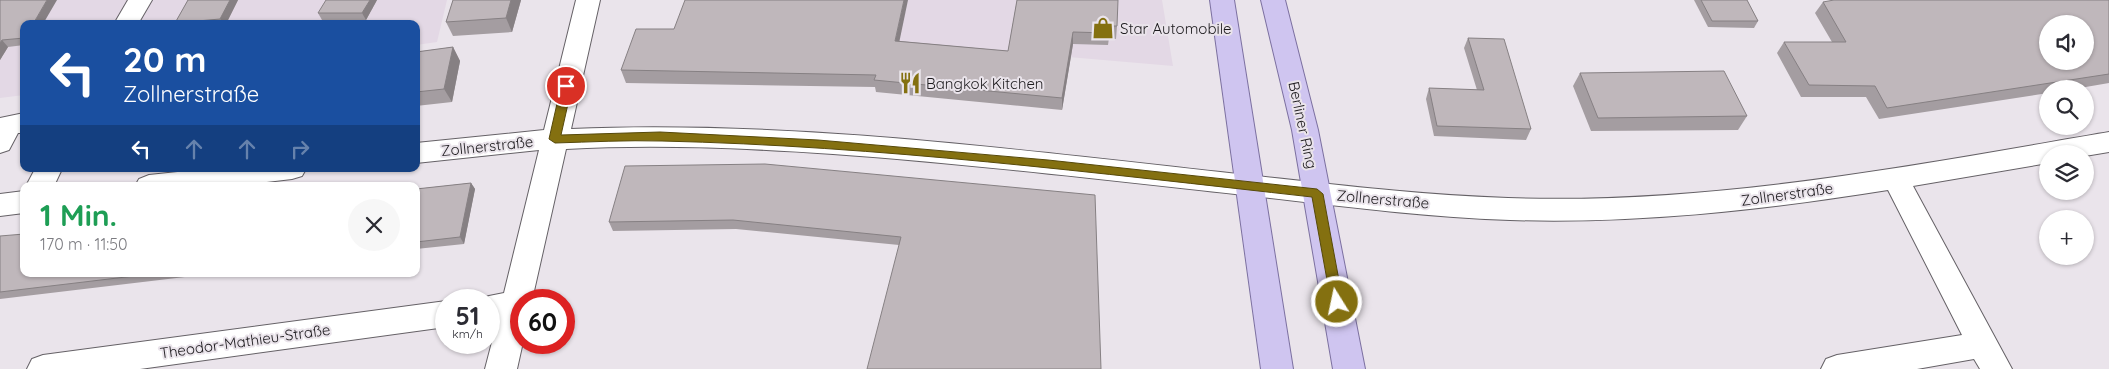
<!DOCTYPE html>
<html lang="de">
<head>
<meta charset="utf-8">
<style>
	body { margin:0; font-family:Quicksand,sans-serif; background:#f7f7f7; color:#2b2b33; height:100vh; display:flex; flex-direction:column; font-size:19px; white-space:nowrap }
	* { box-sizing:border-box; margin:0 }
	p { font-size:16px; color:#7c7c81 }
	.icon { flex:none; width:28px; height:28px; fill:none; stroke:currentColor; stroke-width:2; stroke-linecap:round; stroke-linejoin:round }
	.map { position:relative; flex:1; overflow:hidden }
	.drawer { position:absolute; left:20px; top:182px; width:400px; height:95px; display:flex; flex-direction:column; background:#fff; border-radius:10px; box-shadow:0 1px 4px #0004 }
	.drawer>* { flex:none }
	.banner { position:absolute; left:20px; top:20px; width:400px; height:152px; border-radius:10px; box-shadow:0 1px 4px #0004; background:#1a4fa0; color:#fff; overflow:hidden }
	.tools { position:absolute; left:2039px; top:15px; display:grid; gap:10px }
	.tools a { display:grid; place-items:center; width:55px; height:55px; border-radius:50%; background:#fff; box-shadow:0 1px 4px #0004; font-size:25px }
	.speed { position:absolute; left:435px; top:289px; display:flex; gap:10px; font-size:25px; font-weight:700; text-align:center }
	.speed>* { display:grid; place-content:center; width:65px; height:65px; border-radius:50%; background:#fff; box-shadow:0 1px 4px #0004; line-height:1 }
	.speed small { font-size:12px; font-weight:400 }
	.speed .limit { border:8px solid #d22; background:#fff; color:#111 }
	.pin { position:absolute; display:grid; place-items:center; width:42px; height:42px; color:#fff; margin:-21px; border:2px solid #fff; border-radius:50%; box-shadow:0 1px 5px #0007 }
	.me { position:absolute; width:55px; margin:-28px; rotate:350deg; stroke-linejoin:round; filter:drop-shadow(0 0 4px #0008) }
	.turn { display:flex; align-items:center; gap:18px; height:105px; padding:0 20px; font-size:22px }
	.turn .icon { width:65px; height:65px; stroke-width:2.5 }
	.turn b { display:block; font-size:35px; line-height:42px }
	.lanes { display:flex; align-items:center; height:48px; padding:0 20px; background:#0003; justify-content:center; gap:25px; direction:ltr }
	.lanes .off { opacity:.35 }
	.round { display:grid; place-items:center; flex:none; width:52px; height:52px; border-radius:26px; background:#f7f7f7 }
	.headline { display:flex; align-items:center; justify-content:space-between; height:85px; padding:0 20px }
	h1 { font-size:30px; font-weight:700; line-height:38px; color:#1e9e55 }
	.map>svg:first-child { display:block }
</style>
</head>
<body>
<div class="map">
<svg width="2109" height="369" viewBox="0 0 2109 369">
	<rect width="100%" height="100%" fill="#eae4eb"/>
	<!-- built -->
	<g fill="#e3d8e5">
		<path d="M0,0H447L437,42L416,45V24H24V95L0,98Z"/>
		<path d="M725,0H1162L1173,66L860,39Z"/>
	</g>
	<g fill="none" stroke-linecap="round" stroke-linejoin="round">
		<!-- minor casing -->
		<g stroke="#656166" stroke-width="2">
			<g id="minor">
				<path d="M128,0H152L138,24H114Z"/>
				<path d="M576,0H600L571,129C790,120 1011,149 1229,173C1322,183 1415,195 1508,198C1711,205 1910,166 2109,132V152L2085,156V154H2048V163L1913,186L2012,369H1980L1974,359L1917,369H1821L1826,359L1837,355L1962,335L1888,190C1763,210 1637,224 1510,220C1421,217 1332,205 1244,195C1107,180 970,164 833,154C744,148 655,144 566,149L532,300H521L523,342L517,369H485L498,319L489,320V300H478L489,296L504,293L539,150L416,163V143L544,130Z"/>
				<path d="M24,113V133H18L9,150L0,153V118Z"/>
				<path d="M35,169H62L54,186H26Z"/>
				<path d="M206,169H306L302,176L292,179L234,186H135L139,179L149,175Z"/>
				<path d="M24,191V213L0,216V194Z"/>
				<path d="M446,301V327L140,369H27L32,359L43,355Z"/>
			</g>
		</g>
		<!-- major casing -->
		<g stroke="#7c70a0" stroke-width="2">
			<g id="major">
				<path d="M1210,0H1234L1293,369H1261Z"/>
				<path d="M1261,0H1285L1318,130L1365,369H1333L1292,130Z"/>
			</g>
		</g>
		<!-- minor -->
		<use href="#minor" fill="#fff" fill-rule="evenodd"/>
		<!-- major -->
		<use href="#major" fill="#cfc5f0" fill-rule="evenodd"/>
	</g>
	<!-- wall -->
	<g fill="#a49da1">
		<path d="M0,0L24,24V45L8,47L0,60Z"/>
		<path d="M188,0H238L226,24H176L175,23Z"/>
		<path d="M377,0L366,20H322L318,13Z"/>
		<path d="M453,0H521L512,32L453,36L446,22Z"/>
		<path d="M1017,0L1117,26L1116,39L1109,38L1108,45L1073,44L1062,110L876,92L875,87L626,83L621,70L899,41L1008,51Z"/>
		<path d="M1694,0H1747L1758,21L1754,28L1708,27Z"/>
		<path d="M2109,0V83L2074,89H2048V93L1879,119L1866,97H1801L1777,53L1784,42H1832L1815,13L1823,2Z"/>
		<path d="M1468,38L1531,129L1526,140L1434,136L1426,99L1429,88L1477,90L1464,48Z"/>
		<path d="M453,47L460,61L452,102L416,106V52Z"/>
		<path d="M1580,73L1747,116L1738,130L1591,131L1573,86Z"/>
		<path d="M471,183L475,189L464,244L416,249V189Z"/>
		<path d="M1095,195L899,245L736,229L613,231L609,222Z"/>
		<path d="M0,236L24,274H210L0,299Z"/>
	</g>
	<!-- shaded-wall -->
	<g fill="#868083">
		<path d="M47,0H57L43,24H33Z"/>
		<path d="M230,0H238L226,24H224L220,19Z"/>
		<path d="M370,0H377L366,20L362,13Z"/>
		<path d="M511,0H521L512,32L506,18Z"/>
		<path d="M904,0H908L897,53L895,41Z"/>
		<path d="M1073,32V44L1062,110V98Z"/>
		<path d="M2,40L8,47L0,60V43Z"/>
		<path d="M453,47L460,61L452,102L444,89Z"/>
		<path d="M471,183L475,189L464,244L460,237Z"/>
	</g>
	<!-- building -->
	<g fill="#bfb7bb" stroke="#868083" fill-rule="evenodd">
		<path d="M0,0H47L33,24H24V38L2,40L0,43Z"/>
		<path d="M188,0H230L220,19L175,23Z"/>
		<path d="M326,0H370L362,13H318Z"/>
		<path d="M453,0H511L506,18L446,22Z"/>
		<path d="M685,0H904L895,41L1008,51L1017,0H1118L1117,26H1109V33L1073,32L1062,98L874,80L876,75L621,70L636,29H674Z"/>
		<path d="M1701,0H1747L1758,21H1712Z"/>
		<path d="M1834,0H2109V74L1887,108L1875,86L1809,85L1784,42H1846L1823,2ZM2048,24H2085V61H2048Z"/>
		<path d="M1468,38L1504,39L1531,129L1437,126L1429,88L1484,90Z"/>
		<path d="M453,47L444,89L416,92V52Z"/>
		<path d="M1724,71L1747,116L1598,118L1580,73Z"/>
		<path d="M765,164L1095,195L1101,369H867L901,237L733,220L609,222L625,166Z"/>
		<path d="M471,183L460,237L416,242V189Z"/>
		<path d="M24,234V274H151L0,292V236Z"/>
	</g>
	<!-- route -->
	<path fill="#847010" stroke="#56490a" d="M566,83L572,86L561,135L660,132L818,140L1048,160L1317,189L1323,194L1343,302L1341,306L1337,307L1333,306L1331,302L1312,197C1096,173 879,146 662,141C626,140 590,142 555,143L549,139L561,86Z"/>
	<!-- icons -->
	<defs>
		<g id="shop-bare" transform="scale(1.725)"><path d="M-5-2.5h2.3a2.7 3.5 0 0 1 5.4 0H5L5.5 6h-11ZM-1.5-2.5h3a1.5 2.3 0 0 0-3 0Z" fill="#847010" stroke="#eae4eb" stroke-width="2.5" paint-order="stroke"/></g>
		<g id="restaurant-bare" transform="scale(1.725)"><path d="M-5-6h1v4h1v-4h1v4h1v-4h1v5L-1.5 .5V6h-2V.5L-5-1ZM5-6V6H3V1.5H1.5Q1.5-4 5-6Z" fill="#847010" stroke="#eae4eb" stroke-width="2.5" paint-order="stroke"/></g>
	</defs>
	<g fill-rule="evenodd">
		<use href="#shop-bare" x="1103" y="28"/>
		<use href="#restaurant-bare" x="910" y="83"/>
	</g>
	<g text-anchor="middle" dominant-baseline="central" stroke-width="4" stroke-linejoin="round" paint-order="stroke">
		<!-- poi labels -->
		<g font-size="15" fill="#1c1a1d" stroke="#eae4eb" text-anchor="start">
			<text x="1120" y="28">Star Automobile</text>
			<text x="926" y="83">Bangkok Kitchen</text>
		</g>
		<!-- street labels -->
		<g font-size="15" fill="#1c1a1d" stroke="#eae4eb">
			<text transform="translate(1303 125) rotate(78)">Berliner Ring</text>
			<text transform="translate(487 146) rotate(-6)">Zollnerstraße</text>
			<text transform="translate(1787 194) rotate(-8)">Zollnerstraße</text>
			<text transform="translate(1383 199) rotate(5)">Zollnerstraße</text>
			<text transform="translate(245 341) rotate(-8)">Theodor-Mathieu-Straße</text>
		</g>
	</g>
</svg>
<div class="tools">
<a><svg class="icon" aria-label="sound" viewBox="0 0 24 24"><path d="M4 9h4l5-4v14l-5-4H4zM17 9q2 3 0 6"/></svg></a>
<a><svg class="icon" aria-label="search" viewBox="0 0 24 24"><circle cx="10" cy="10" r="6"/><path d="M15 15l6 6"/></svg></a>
<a><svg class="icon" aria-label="layers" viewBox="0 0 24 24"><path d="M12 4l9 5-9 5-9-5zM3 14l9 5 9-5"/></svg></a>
<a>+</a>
</div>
<div class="speed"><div>51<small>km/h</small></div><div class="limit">60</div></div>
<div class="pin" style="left:566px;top:86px;background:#d93025"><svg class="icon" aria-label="arrive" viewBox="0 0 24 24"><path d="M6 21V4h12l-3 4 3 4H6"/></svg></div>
<svg class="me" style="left:1337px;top:302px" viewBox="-20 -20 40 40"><circle r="17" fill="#847010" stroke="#fff" stroke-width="3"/><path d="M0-11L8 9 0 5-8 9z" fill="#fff"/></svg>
<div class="banner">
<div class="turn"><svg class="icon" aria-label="left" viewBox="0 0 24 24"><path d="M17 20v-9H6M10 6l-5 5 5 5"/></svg><div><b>20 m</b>Zollnerstraße</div></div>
<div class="lanes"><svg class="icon" aria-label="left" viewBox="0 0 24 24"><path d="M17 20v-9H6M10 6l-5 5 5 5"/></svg><svg class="icon off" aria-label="ahead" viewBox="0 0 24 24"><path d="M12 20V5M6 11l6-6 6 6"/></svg><svg class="icon off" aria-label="ahead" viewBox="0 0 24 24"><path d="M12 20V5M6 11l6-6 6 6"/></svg><svg class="icon off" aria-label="right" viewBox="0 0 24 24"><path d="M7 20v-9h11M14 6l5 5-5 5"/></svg></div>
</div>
<section class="drawer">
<div class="headline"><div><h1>1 Min.</h1><p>170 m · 11:50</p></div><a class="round"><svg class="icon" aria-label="close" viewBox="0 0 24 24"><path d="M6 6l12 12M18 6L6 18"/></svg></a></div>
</section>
</div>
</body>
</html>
